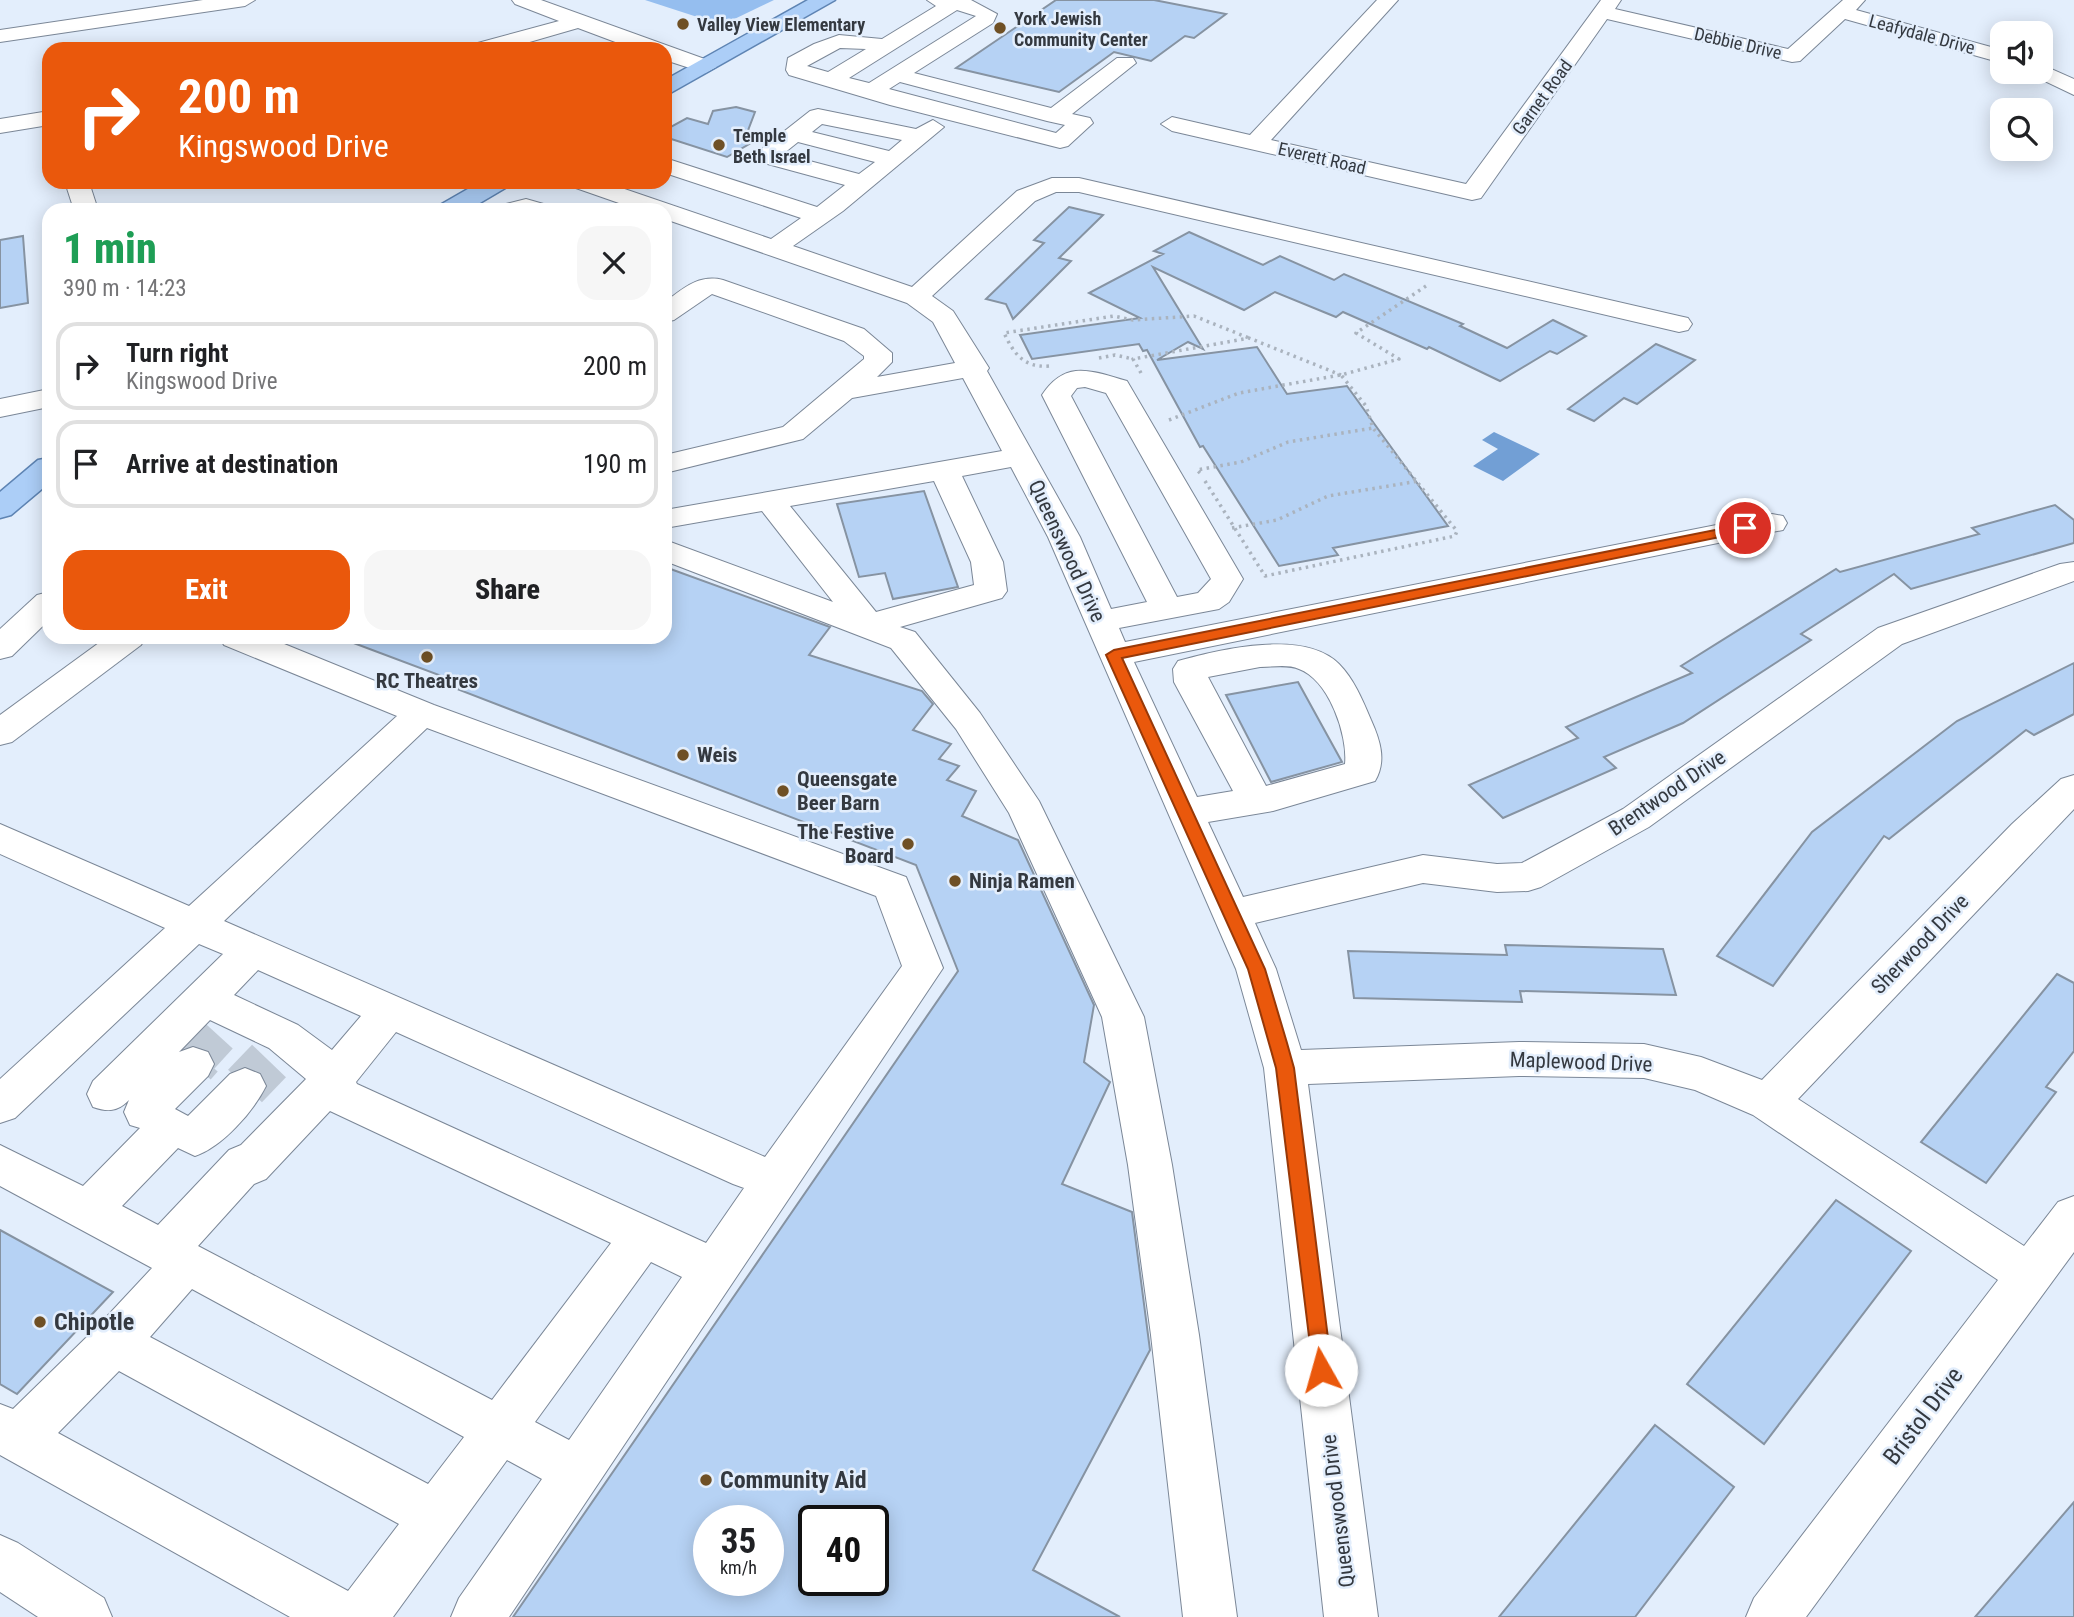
<!DOCTYPE html>
<html lang="en">
<head>
<meta charset="utf-8">
<style>
	body { margin:0; font-family:"Roboto Condensed",sans-serif; background:#f6f6f6; color:#202124; height:100vh; display:flex; flex-direction:column; font-size:26px; white-space:nowrap }
	* { box-sizing:border-box; margin:0 }
	p { font-size:23px; color:#757577 }
	.icon { flex:none; width:38px; height:38px; fill:none; stroke:currentColor; stroke-width:2; stroke-linecap:round; stroke-linejoin:round }
	.map { position:relative; flex:1; overflow:hidden }
	.drawer { position:absolute; left:42px; top:203px; width:630px; height:441px; display:flex; flex-direction:column; background:#fff; border-radius:21px; box-shadow:0 4px 18px #0003 }
	.drawer>* { flex:none }
	.guide { position:absolute; left:42px; top:42px; width:630px; height:147px; border-radius:21px; box-shadow:0 4px 18px #0003; background:#ea580c; color:#fff; overflow:hidden }
	.buttons { position:absolute; left:1990px; top:21px; display:grid; gap:14px }
	.buttons a { display:grid; place-items:center; width:63px; height:63px; border-radius:14px; background:#fff; box-shadow:0 4px 18px #0003; font-size:35px }
	.speed { position:absolute; left:693px; top:1505px; display:flex; gap:14px; font-size:35px; font-weight:700; text-align:center }
	.speed>* { display:grid; place-content:center; width:91px; height:91px; border-radius:50%; background:#fff; box-shadow:0 4px 18px #0003; line-height:1 }
	.speed small { font-size:18px; font-weight:400 }
	.speed .limit { border:4px solid #111; border-radius:10px; background:#fff; color:#111 }
	.pin { position:absolute; display:grid; place-items:center; width:60px; height:60px; color:#fff; margin:-30px; border:4px solid #fff; border-radius:50%; box-shadow:0 2px 7px #0007 }
	.me { position:absolute; width:77px; margin:-38px; rotate:353deg; stroke-linejoin:round; filter:drop-shadow(0 0 5px #0008) }
	.turn { display:flex; align-items:center; gap:24px; height:147px; padding:0 21px; font-size:32px }
	.turn .icon { width:91px; height:91px; stroke-width:2.5 }
	.turn b { display:block; font-size:49px; line-height:60px }
	.round { display:grid; place-items:center; flex:none; width:74px; height:74px; border-radius:21px; background:#f6f6f6 }
	.head { display:flex; align-items:center; justify-content:space-between; height:119px; padding:0 21px }
	h1 { font-size:42px; font-weight:800; line-height:52px; color:#1e9e55 }
	.cta { display:flex; gap:14px; margin-top:auto; padding:14px 21px }
	.cta a { flex:1; height:80px; border-radius:21px; background:#ea580c; color:#fff; font-size:28px; font-weight:800; line-height:80px; text-align:center }
	.cta a+a { background:#f6f6f6; color:#202124 }
	ul { padding:0; list-style:none }
	li { display:flex; align-items:center; gap:21px; height:88px; margin:0 14px 10px; padding:0 7px; border:4px solid #e0e0e0; border-radius:21px }
	li div { flex:1 }
	li b { display:block; font-size:26px }
	li em { font-style:normal }
	.map>svg:first-child { display:block }
</style>
</head>
<body>
<div class="map">
<svg width="2074" height="1617" viewBox="0 0 2074 1617">
	<rect width="100%" height="100%" fill="#e3eefc"/>
	<!-- green -->
	<path fill="#95beef" d="M645,0H774L722,25Z"/>
	<!-- water -->
	<path fill="#729fd5" d="M1494,432L1540,454L1503,481L1473,466L1498,449L1482,440Z"/>
	<!-- building -->
	<g fill="#b6d2f4" stroke="#8693a2" stroke-width="2" fill-rule="evenodd">
		<path d="M1056,0H1154L1226,14L1194,38L1185,36L1151,61L1114,52L1059,92L956,68Z"/>
		<path d="M736,107L755,112L747,133L742,136L756,140L727,157L665,137V130L687,118L708,124L713,111Z"/>
		<path d="M1069,207L1103,215L1059,258L1071,261L1013,319L1006,304L986,299L1044,243L1034,240Z"/>
		<path d="M1189,232L1263,265L1280,256L1334,280L1344,274L1463,324L1460,326L1507,348L1553,320L1586,336L1557,354L1550,351L1500,381L1429,347L1427,349L1343,312L1336,317L1275,292L1244,310L1153,267L1203,349L1188,342L1157,360L1257,347L1287,394L1347,386L1448,526L1333,548L1338,555L1279,566L1203,446L1200,447L1147,350L1143,351L1139,344L1032,359L1020,335L1140,318L1089,293L1163,254L1154,251Z"/>
		<path d="M23,236L28,303L0,308V240Z"/>
		<path d="M1656,344L1695,360L1637,404L1624,398L1594,421L1568,409Z"/>
		<path d="M924,491L958,587L893,599L885,573L859,577L837,504Z"/>
		<path d="M2055,505L2074,520V543L1911,589L1894,574L1801,634L1811,640L1683,723L1604,757L1616,768L1503,818L1469,785L1578,738L1566,727L1692,673L1681,666L1836,569L1840,572L1979,534L1972,528Z"/>
		<path d="M665,567L830,627L809,655L922,691L933,704L913,730L951,744L939,759L959,766L947,780L976,791L962,816L1018,840L1094,1005L1084,1062L1110,1082L1062,1184L1132,1212L1150,1350L1033,1570L1120,1617H513L958,971L916,865L457,689L463,684L343,639L665,637ZM709,1521H768V1580H709ZM814,1521H873V1580H814Z"/>
		<path d="M2074,663V714L2034,735L2026,730L1889,839L1884,836L1773,986L1717,956L1812,832L1957,721Z"/>
		<path d="M1298,682L1342,762L1271,782L1226,695Z"/>
		<path d="M1505,945L1663,949L1676,995L1520,991L1522,1002L1354,998L1348,951L1507,955Z"/>
		<path d="M2057,974L2074,983V1051L2046,1087L2056,1092L1986,1183L1921,1142Z"/>
		<path d="M1836,1200L1911,1251L1764,1444L1687,1384Z"/>
		<path d="M0,1230L113,1292L17,1394L0,1384Z"/>
		<path d="M1655,1425L1734,1487L1635,1617H1499Z"/>
		<path d="M2074,1502V1617H1975Z"/>
	</g>
	<g fill="none" stroke-linecap="round" stroke-linejoin="round">
		<!-- minor-tunnel-far1 -->
		<path stroke="#c0cad6" stroke-width="37" stroke-dasharray="37 18" stroke-linecap="butt" d="M199,1058L219,1036"/>
		<!-- minor-tunnel -->
		<g stroke="#c0cad6" stroke-width="47" stroke-dasharray="47 24" stroke-linecap="butt">
			<path d="M193,1064L200,1056"/>
			<path d="M245,1086L269,1061"/>
		</g>
		<!-- minor casing -->
		<g stroke="#7b8797" stroke-width="2">
			<g id="minor">
				<path d="M203,0H255L245,6L0,42V30Z"/>
				<path d="M512,0H541L713,62L716,67L705,73L665,60V49H634L578,28L505,49H471L474,44L559,21L515,4Z"/>
				<path d="M927,0H971L997,14L993,23L914,73L1051,108L1117,58H1133L1136,63L1072,114L1090,118L1093,123L1068,146L1060,148L890,105L789,75L786,70L788,58L814,44L839,35L882,39L936,6ZM957,10L976,16L869,83L849,78ZM840,48L866,49L828,72L807,66ZM900,82L1047,121L1065,125L1056,133L889,89Z"/>
				<path d="M1377,0H1398L1271,140L1466,184L1601,0H1621L1615,9L1788,49L1843,0H1865L1856,10L2002,50V63L1845,19L1800,61L1792,62L1607,19L1481,198L1472,200L1172,131L1161,124L1172,117L1250,135Z"/>
				<path d="M2040,64L2074,79V95L2032,75L2030,72H2040Z"/>
				<path d="M818,109L916,129L933,120L944,127L843,211L793,246L912,287L1017,191L1052,178H1079L1679,316L1688,318L1692,324L1688,330L1679,332L1079,192H1056L1035,201L932,296L953,311L989,368L987,371L1080,537L1111,609L1147,602L1042,395C1066,359 1091,371 1127,381L1243,579L1229,602L1219,609L1119,628L1125,642L1772,514L1783,516L1787,523L1783,530L1772,532L1134,662L1197,797L1233,791L1174,682L1173,669L1178,661C1221,649 1304,629 1339,664C1354,679 1363,701 1371,720C1380,740 1387,761 1375,781L1273,811L1208,822L1243,897L1423,855L1497,864L1522,863L1623,809L1878,628L2060,564L2074,562V581L1902,644L1649,827L1541,887L1528,891L1497,892L1423,883L1255,923L1276,969L1301,1050L1519,1042L1644,1044L1701,1057L1762,1080L2012,824L2061,779L2074,775V809L1798,1099L2024,1246L2058,1202L2074,1196V1252L1806,1617H1746L1754,1598L1998,1280L1753,1115L1695,1090L1644,1078L1519,1076L1308,1084L1378,1617H1324L1264,1068L1236,969L1048,537L1011,467L962,476L1003,562L1007,591L1002,598L900,627L915,632L980,713L1039,801L1144,1017L1172,1165L1199,1335L1237,1617H1183L1151,1335L1128,1165L1102,1017L1009,813L956,729L891,648L665,561V540L833,602L762,511L665,528V510L1002,451L963,378L852,398L803,439L665,473V455L783,427L864,359V356L844,341L712,294L674,320L665,322V302C684,288 699,274 723,280L864,329L892,353V362L877,377L955,363L933,322L907,303L665,219V210H639L573,187L569,182H604L771,239L801,218L665,173V158L817,207L845,185L764,163L759,151L810,111ZM822,124L902,140L889,151L812,132ZM798,142L875,162L859,174L783,154ZM1085,387L1106,393L1211,579L1198,593L1177,597L1071,396L1077,388ZM934,481L971,562L974,585L876,612L790,506ZM1260,667C1273,667 1288,664 1299,669C1329,680 1348,735 1345,764L1266,786L1208,677Z"/>
				<path d="M49,111V125L0,133V119Z"/>
				<path d="M65,182H89L98,210H74Z"/>
				<path d="M526,199L547,205L550,210H499L502,205Z"/>
				<path d="M49,389V407L0,417V399Z"/>
				<path d="M49,592V620L12,656L0,659V629L37,595Z"/>
				<path d="M107,637H146L141,645L12,742L0,745V715Z"/>
				<path d="M219,637H267L434,705L906,877L943,968L509,1617H451L459,1598L542,1479L507,1460L393,1617H290L0,1455V1404L13,1409L97,1327L152,1268L0,1186V1145L83,1186L140,1128L130,1125L124,1112L129,1100C117,1112 108,1112 93,1107L87,1094L93,1081L223,954L199,944L15,1118L0,1123V1079L165,928L0,854V824L189,906L397,716L224,645ZM427,728L876,896L902,966L765,1157L224,921ZM258,970L361,1016L332,1050L298,1025L234,995ZM210,1020L269,1048L306,1079L241,1145L229,1150L158,1225L122,1206L178,1148L195,1156C222,1147 253,1112 266,1086L260,1074L245,1068L230,1074L188,1116L175,1109L208,1076L214,1064L208,1052L193,1047L179,1052ZM396,1032L733,1184L744,1188L706,1243L357,1084L356,1082ZM330,1111L611,1243L492,1400L198,1246L254,1184L266,1179ZM651,1262L682,1277L569,1440L535,1422ZM192,1289L464,1437L428,1484L150,1337ZM119,1371L399,1524L348,1591L58,1433Z"/>
				<path d="M0,1535L18,1543L104,1598L112,1617H38L0,1592Z"/>
			</g>
		</g>
		<!-- major casing -->
		<g stroke="#5e84b3" stroke-width="3">
			<g id="major">
				<path d="M808,0H835L665,96V80Z"/>
				<path d="M480,182H511L507,187L468,210H436L440,205Z"/>
				<path d="M49,458V483L11,515L0,518V492L38,460Z"/>
			</g>
		</g>
		<!-- path -->
		<g stroke="#aab3be" stroke-width="3.5" stroke-dasharray="2.5 4.5" stroke-linecap="butt">
			<path d="M1099,358L1115,355L1133,359"/>
			<path d="M1049,366C1024,368 1014,354 1004,333L1114,316L1133,320L1194,316L1249,338"/>
			<path d="M1141,373L1133,359L1249,338L1341,375"/>
			<path d="M1169,420L1239,393L1340,375"/>
			<path d="M1200,473L1197,470L1241,462L1288,442L1373,428"/>
			<path d="M1205,481L1265,576L1455,536L1457,531L1373,428L1366,406L1341,375L1399,359L1356,333L1426,286"/>
			<path d="M1232,528L1277,520L1328,496L1419,481"/>
		</g>
		<!-- minor -->
		<use href="#minor" fill="#fff" fill-rule="evenodd"/>
		<!-- major -->
		<use href="#major" fill="#accef7" fill-rule="evenodd"/>
	</g>
	<!-- route -->
	<path fill="#ea580c" stroke="#983908" stroke-width="2" d="M1745,524L1751,528L1750,531L1122,658L1265,969L1287,1043L1294,1068L1332,1370L1329,1377L1321,1380L1314,1377L1276,1068L1248,969L1106,655L1114,650Z"/>
	<!-- markers -->
	<g fill="#6f5025" stroke="#e3eefc" stroke-width="2.5">
		<circle cx="683" cy="24" r="7"/>
		<circle cx="1000" cy="28" r="7"/>
		<circle cx="719" cy="145" r="7"/>
		<circle cx="427" cy="657" r="7"/>
		<circle cx="683" cy="755" r="7"/>
		<circle cx="783" cy="791" r="7"/>
		<circle cx="908" cy="844" r="7"/>
		<circle cx="955" cy="881" r="7"/>
		<circle cx="40" cy="1322" r="7"/>
		<circle cx="706" cy="1480" r="7"/>
	</g>
	<g text-anchor="middle" dominant-baseline="central" stroke-width="5" stroke-linejoin="round" paint-order="stroke">
		<!-- far-poi labels -->
		<g font-size="18" font-weight="bold" fill="#343940" stroke="#e3eefc" text-anchor="start">
			<text x="1014" y="18">York Jewish<tspan x="1014" dy="21">Community Center</tspan></text>
			<text x="697" y="24">Valley View Elementary</text>
			<text x="733" y="135">Temple<tspan x="733" dy="21">Beth Israel</tspan></text>
		</g>
		<!-- far-street labels -->
		<g font-size="18" fill="#343940" stroke="#e3eefc">
			<text transform="translate(1922 34) rotate(15)">Leafydale Drive</text>
			<text transform="translate(1738 43) rotate(13)">Debbie Drive</text>
			<text transform="translate(1542 97) rotate(-54)">Garnet Road</text>
			<text transform="translate(1322 158) rotate(13)">Everett Road</text>
		</g>
		<!-- street labels -->
		<g font-size="21" fill="#343940" stroke="#e3eefc">
			<text transform="translate(1067 551) rotate(65)">Queenswood Drive</text>
			<text transform="translate(1667 793) rotate(-34)">Brentwood Drive</text>
			<text transform="translate(1920 944) rotate(-46)">Sherwood Drive</text>
			<text transform="translate(1581 1062) rotate(2)">Maplewood Drive</text>
			<text transform="translate(1338 1511) rotate(-97)">Queenswood Drive</text>
		</g>
		<!-- poi labels -->
		<g font-size="21" font-weight="bold" fill="#343940" stroke="#e3eefc" text-anchor="start">
			<text x="427" y="681" text-anchor="middle">RC Theatres</text>
			<text x="697" y="755">Weis</text>
			<text x="797" y="779">Queensgate<tspan x="797" dy="24">Beer Barn</tspan></text>
			<text x="894" y="832" text-anchor="end">The Festive<tspan x="894" dy="24">Board</tspan></text>
			<text x="969" y="881">Ninja Ramen</text>
		</g>
		<!-- near-poi labels -->
		<g font-size="24" font-weight="bold" fill="#343940" stroke="#e3eefc" text-anchor="start">
			<text x="54" y="1322">Chipotle</text>
			<text x="720" y="1480">Community Aid</text>
		</g>
		<!-- near-street labels -->
		<g font-size="24" fill="#343940" stroke="#e3eefc">
			<text transform="translate(1923 1416) rotate(-53)">Bristol Drive</text>
		</g>
	</g>
</svg>
<div class="buttons">
<a><svg class="icon" aria-label="sound" viewBox="0 0 24 24"><path d="M4 9h4l5-4v14l-5-4H4zM17 9q2 3 0 6"/></svg></a>
<a><svg class="icon" aria-label="search" viewBox="0 0 24 24"><circle cx="10" cy="10" r="6"/><path d="M15 15l6 6"/></svg></a>
</div>
<div class="speed"><div>35<small>km/h</small></div><div class="limit">40</div></div>
<div class="pin" style="left:1745px;top:528px;background:#d93025"><svg class="icon" aria-label="arrive" viewBox="0 0 24 24"><path d="M6 21V4h12l-3 4 3 4H6"/></svg></div>
<svg class="me" style="left:1321px;top:1370px" viewBox="-20 -20 40 40"><circle r="19" fill="#fff"/><path d="M0-13L10 11 0 6-10 11z" fill="#ea580c"/></svg>
<div class="guide">
<div class="turn"><svg class="icon" aria-label="right" viewBox="0 0 24 24"><path d="M7 20v-9h11M14 6l5 5-5 5"/></svg><div><b>200 m</b>Kingswood Drive</div></div>
</div>
<section class="drawer">
<div class="head"><div><h1>1 min</h1><p>390 m · 14:23</p></div><a class="round"><svg class="icon" aria-label="close" viewBox="0 0 24 24"><path d="M6 6l12 12M18 6L6 18"/></svg></a></div>
<ul>
<li><svg class="icon" aria-label="right" viewBox="0 0 24 24"><path d="M7 20v-9h11M14 6l5 5-5 5"/></svg><div><b>Turn right</b><p>Kingswood Drive</p></div><em>200 m</em></li>
<li><svg class="icon" aria-label="arrive" viewBox="0 0 24 24"><path d="M6 21V4h12l-3 4 3 4H6"/></svg><div><b>Arrive at destination</b></div><em>190 m</em></li>
</ul>
<div class="cta"><a>Exit</a><a>Share</a></div>
</section>
</div>
</body>
</html>
